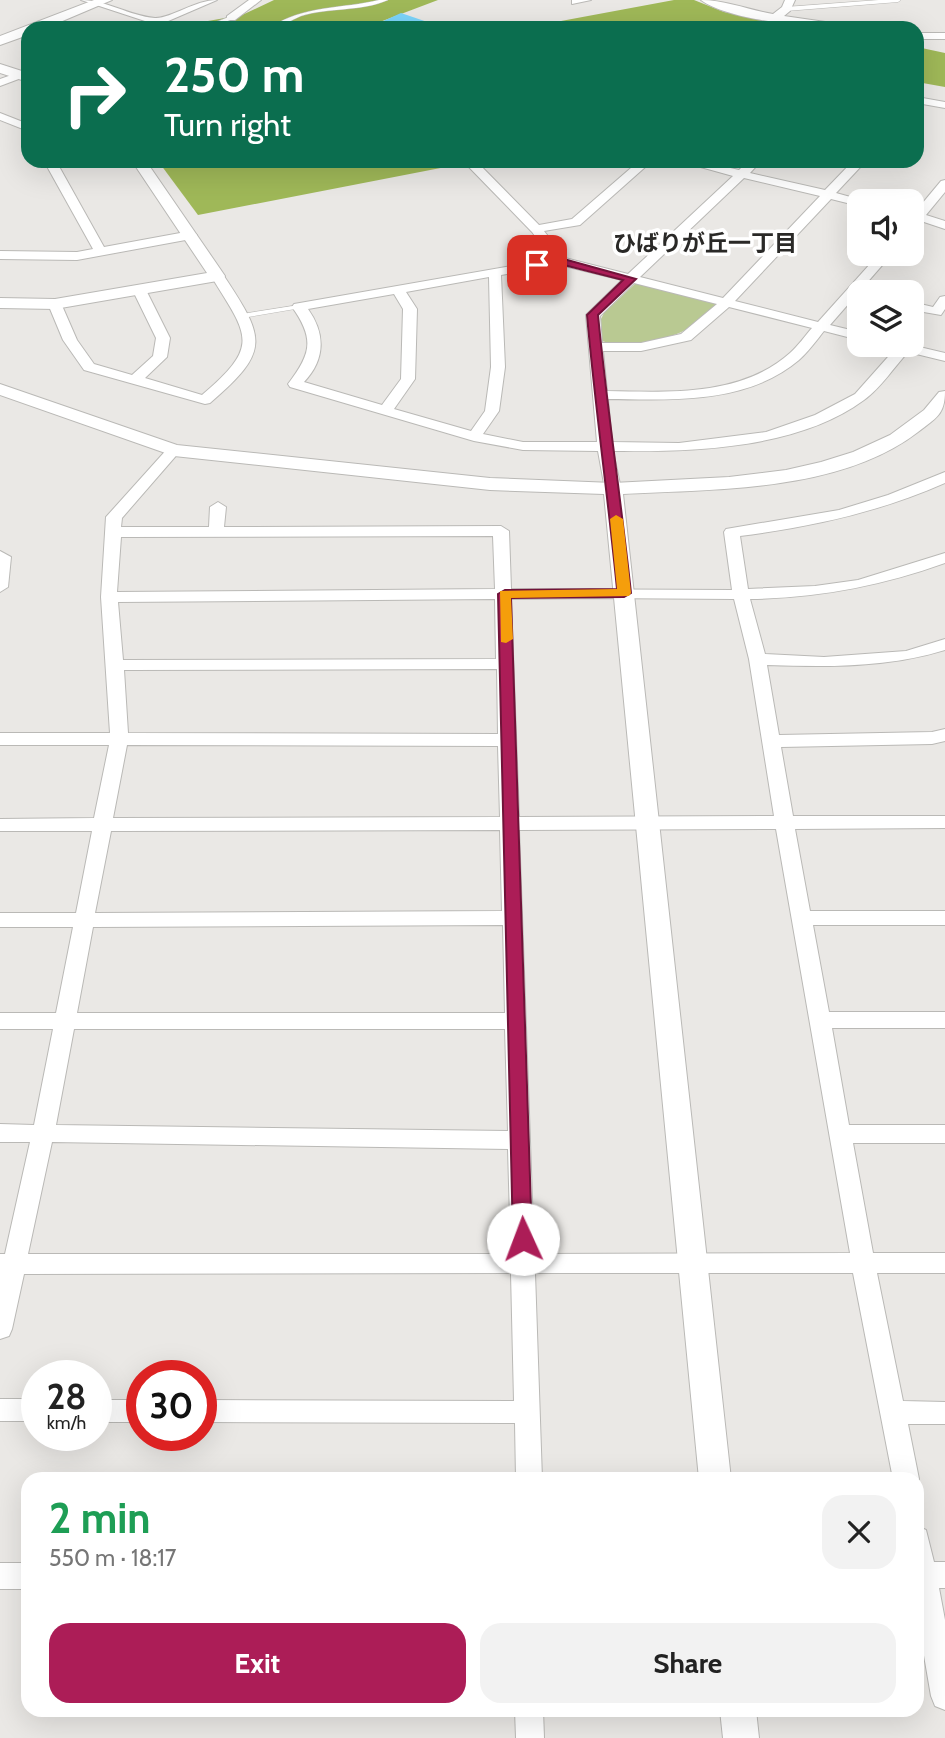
<!DOCTYPE html>
<html lang="en">
<head>
<meta charset="utf-8">
<style>
	body { margin:0; font-family:Cabin,"Noto Sans JP",sans-serif; background:#f2f2f2; color:#222; height:100vh; display:flex; flex-direction:column; font-size:26px; white-space:nowrap }
	* { box-sizing:border-box; margin:0 }
	p { font-size:23px; color:#767676 }
	.icon { flex:none; width:38px; height:38px; fill:none; stroke:currentColor; stroke-width:2; stroke-linecap:round; stroke-linejoin:round }
	.map { position:relative; flex:1; overflow:hidden }
	.side { position:absolute; left:21px; top:1472px; width:903px; height:245px; display:flex; flex-direction:column; background:#fff; border-radius:21px; box-shadow:0 7px 28px #0002 }
	.side>* { flex:none }
	.banner { position:absolute; left:21px; top:21px; width:903px; height:147px; border-radius:21px; box-shadow:0 7px 28px #0002; background:#0b6e4f; color:#fff; overflow:hidden }
	.buttons { position:absolute; left:847px; top:189px; display:grid; gap:14px }
	.buttons a { display:grid; place-items:center; width:77px; height:77px; border-radius:14px; background:#fff; box-shadow:0 7px 28px #0002; font-size:35px }
	.speed { position:absolute; left:21px; top:1360px; display:flex; gap:14px; font-size:35px; font-weight:700; text-align:center }
	.speed>* { display:grid; place-content:center; width:91px; height:91px; border-radius:50%; background:#fff; box-shadow:0 7px 28px #0002; line-height:1 }
	.speed small { font-size:18px; font-weight:400 }
	.speed .limit { border:10px solid #d22; background:#fff; color:#111 }
	.pin { position:absolute; display:grid; place-items:center; width:60px; height:60px; color:#fff; margin:-30px; border-radius:14px; box-shadow:0 4px 10px #0006 }
	.me { position:absolute; width:77px; margin:-38px; rotate:358deg; stroke-linejoin:round; filter:drop-shadow(0 0 5px #0008) }
	.turn { display:flex; align-items:center; gap:24px; height:147px; padding:0 28px; font-size:32px }
	.turn .icon { width:91px; height:91px; stroke-width:2.5 }
	.turn b { display:block; font-size:49px; line-height:60px }
	.round { display:grid; place-items:center; flex:none; width:74px; height:74px; border-radius:21px; background:#f2f2f2 }
	.head { display:flex; align-items:center; justify-content:space-between; height:119px; padding:0 28px }
	h1 { font-size:42px; font-weight:700; line-height:52px; color:#1e9e55 }
	.cta { display:flex; gap:14px; margin-top:auto; padding:14px 28px }
	.cta a { flex:1; height:80px; border-radius:21px; background:#ac1d57; color:#fff; font-size:28px; font-weight:700; line-height:80px; text-align:center }
	.cta a+a { background:#f2f2f2; color:#222 }
	.map>svg:first-child { display:block }
</style>
</head>
<body>
<div class="map">
<svg width="945" height="1738" viewBox="0 0 945 1738">
	<rect width="100%" height="100%" fill="#eae8e5"/>
	<!-- green -->
	<path fill="#b9c992" d="M636,283L715,303L716,306C707,313 699,321 690,327C672,340 622,349 602,341L601,319L604,313Z"/>
	<!-- forest -->
	<g fill="#9fb858">
		<path d="M274,0H438L364,28H168L242,15Z"/>
		<path d="M674,0H694L724,12L816,28H550L561,21Z"/>
		<path d="M917,47L945,53V87L917,82Z"/>
		<path d="M158,161H456V165L198,215Z"/>
	</g>
	<!-- water -->
	<path fill="#7bd4fa" d="M401,13L445,28H368Z"/>
	<g fill="none" stroke-linecap="round" stroke-linejoin="round">
		<!-- service casing -->
		<g stroke="#bab9b6" stroke-width="1">
			<g id="service">
				<path d="M379,0H388C361,12 329,7 301,16C291,20 281,28 270,28C302,5 343,9 379,0Z"/>
				<path d="M879,0H901L898,2L786,11L783,9L786,7Z"/>
				<path d="M231,16L234,18L233,19L209,28H201Z"/>
				<path d="M299,305L302,307L301,308L242,318L239,316L242,314Z"/>
			</g>
		</g>
		<!-- minor casing -->
		<g stroke="#bab9b6" stroke-width="2">
			<g id="minor">
				<path d="M81,0C107,0 129,16 155,18C170,19 195,0 217,0L152,28H138L148,22Z"/>
				<path d="M249,0H261L235,20H227V16Z"/>
				<path d="M572,0H591L572,4Z"/>
				<path d="M701,0C725,0 749,10 773,14L782,7L785,0H795L790,11L784,16L846,25L851,28C815,28 729,21 701,0Z"/>
				<rect x="917" y="33" width="28" height="6"/>
				<path d="M20,72L25,75L24,77L0,86V79Z"/>
				<path d="M917,97L945,102V108L917,103Z"/>
				<path d="M0,113L28,124V131L0,120Z"/>
				<path d="M44,161H56L104,247L191,231L197,235L191,239L77,260L0,259V251L77,252L93,249Z"/>
				<path d="M463,161H476L539,225L572,219L639,161H652L580,225L544,231L565,258L628,274L733,176L679,161H700L739,170L748,161H761L750,173L825,190L853,161H866L836,193L865,201H859V206L831,199L735,301L818,322L879,254H892L830,325L859,332V340L824,331C816,341 808,352 799,360C747,404 672,400 608,399L612,442L679,443L766,432L815,415L855,394L895,349L888,345H911L945,353V361L908,352C894,367 881,388 864,400C798,449 692,452 613,451L621,489L613,494L605,489L598,451L523,450L474,441L290,387L288,384C311,354 315,339 292,307L294,304L552,259L532,232ZM744,178L820,196L723,298L640,277ZM560,265L622,280L586,315L597,442H523L483,434L499,411L505,367L501,275ZM489,277L491,367L485,411L471,431L394,409L415,379L417,309L406,292ZM634,283L717,304L681,334L641,343H602L600,316ZM394,294L403,309L401,379L382,405L304,382C325,360 326,334 308,309ZM729,307L812,328C805,336 798,346 790,353C741,397 668,392 607,391L603,351H641L691,340Z"/>
				<path d="M945,180V192L926,215L945,221V229L921,221L912,228V210L916,211L941,181Z"/>
				<path d="M217,272L222,273C265,338 272,350 210,403L205,404L84,370L63,340L48,304L50,301H60L77,340L94,364L132,375L153,356L156,338L133,291L140,287L145,288L170,338L167,357L145,378L202,395C261,345 248,336 211,276Z"/>
				<path d="M945,296V309L941,315L912,310V302L933,307L940,297Z"/>
				<path d="M174,446L181,450L122,518L121,527H209L210,507L218,502L226,507L224,527L501,526L509,531L511,589L732,590L724,532L726,529L839,510L888,495L945,472V483C880,512 811,527 740,536L748,589L815,586L858,580L945,553V563C881,586 818,598 750,599L765,654L824,657L906,651L945,639V650C887,668 828,667 767,665L779,735L932,732L945,729V741L932,744L781,747L793,816H945V828L795,829L810,911H945V925H813L829,1012H945V1028H832L849,1125H945V1143H853L873,1253H945V1273H877L903,1401L945,1402V1424H908L919,1479L917,1483V1479H893L853,1273H535L542,1479H516L515,1423L201,1422V1400L514,1401L511,1273L24,1274L12,1329L9,1336L0,1339V1254H5L30,1142H0V1124L34,1125L53,1029H0V1013H56L73,927H0V913H76L92,831H0V819L94,818L109,745H0V733H110L101,597L106,517L169,447ZM493,536L495,589L117,592L121,537ZM596,598L734,599L749,659L774,816L519,817L511,599ZM495,599L496,659L123,660L118,602ZM497,669L498,734L128,733L124,670ZM127,745L498,746L500,817L113,818ZM776,829L850,1253L534,1254L519,830ZM500,830L502,911L95,913L111,831ZM503,925L505,1013H77L93,927ZM74,1029H505L508,1131L56,1125ZM52,1142L508,1149L511,1254H28Z"/>
				<path d="M0,551L11,557L8,587L0,592Z"/>
				<rect x="0" y="1399" width="37" height="22"/>
				<rect x="96" y="1400" width="46" height="22"/>
				<path d="M917,1526L926,1530L934,1562H945V1588H939L945,1620V1710L935,1706L931,1696L917,1615Z"/>
				<rect x="0" y="1563" width="28" height="26"/>
				<path d="M515,1710H543L544,1738H516Z"/>
			</g>
		</g>
		<!-- tertiary casing -->
		<g stroke="#bab9b6" stroke-width="2">
			<g id="tertiary">
				<path d="M94,0H112L46,28H28V35L0,45V36Z"/>
				<path d="M0,64L28,73V82L0,73Z"/>
				<path d="M132,161H146L225,276L223,280L55,309L0,308V298L55,299L207,273Z"/>
				<path d="M0,384L177,445L490,478L613,483L729,477L786,470L821,462L853,452L890,435L924,410L939,392L945,391C945,415 936,418 918,432C840,492 717,489 623,494L731,1479H699L604,494L490,490L174,456L0,395Z"/>
				<path d="M720,1710H756L759,1738H723Z"/>
			</g>
		</g>
		<!-- service -->
		<use href="#service" fill="#fff" fill-rule="evenodd"/>
		<!-- minor -->
		<use href="#minor" fill="#fff" fill-rule="evenodd"/>
		<!-- tertiary -->
		<use href="#tertiary" fill="#fff" fill-rule="evenodd"/>
	</g>
	<!-- route -->
	<path fill="#ac1d57" stroke="#701339" stroke-width="2" d="M560,258L636,279L598,315C607,408 621,500 631,593L624,597L511,598L532,1239L529,1244L523,1247L516,1244L513,1239L498,594L505,590L617,589C608,497 595,406 587,315L623,280L560,264L537,268L532,265Z"/>
	<!-- slow -->
	<path fill="#f59e0b" d="M616,515L623,519L631,593L629,596L511,598L513,639L506,643L501,642L500,591L617,589L610,519Z"/>
	<g text-anchor="middle" dominant-baseline="central" stroke-width="7" stroke-linejoin="round" paint-order="stroke">
		<!-- far-neighbourhood labels -->
		<g font-size="23" font-weight="bold" fill="#2a2927" stroke="#fff">
			<text x="705" y="243">ひばりが丘一丁目</text>
		</g>
	</g>
</svg>
<div class="buttons">
<a><svg class="icon" aria-label="sound" viewBox="0 0 24 24"><path d="M4 9h4l5-4v14l-5-4H4zM17 9q2 3 0 6"/></svg></a>
<a><svg class="icon" aria-label="layers" viewBox="0 0 24 24"><path d="M12 4l9 5-9 5-9-5zM3 14l9 5 9-5"/></svg></a>
</div>
<div class="speed"><div>28<small>km/h</small></div><div class="limit">30</div></div>
<div class="pin" style="left:537px;top:265px;background:#d93025"><svg class="icon" aria-label="arrive" viewBox="0 0 24 24"><path d="M6 21V4h12l-3 4 3 4H6"/></svg></div>
<svg class="me" style="left:523px;top:1239px" viewBox="-20 -20 40 40"><circle r="19" fill="#fff"/><path d="M0-13L10 11 0 6-10 11z" fill="#ac1d57"/></svg>
<div class="banner">
<div class="turn"><svg class="icon" aria-label="right" viewBox="0 0 24 24"><path d="M7 20v-9h11M14 6l5 5-5 5"/></svg><div><b>250 m</b>Turn right</div></div>
</div>
<section class="side">
<div class="head"><div><h1>2 min</h1><p>550 m · 18:17</p></div><a class="round"><svg class="icon" aria-label="close" viewBox="0 0 24 24"><path d="M6 6l12 12M18 6L6 18"/></svg></a></div>
<div class="cta"><a>Exit</a><a>Share</a></div>
</section>
</div>
</body>
</html>
